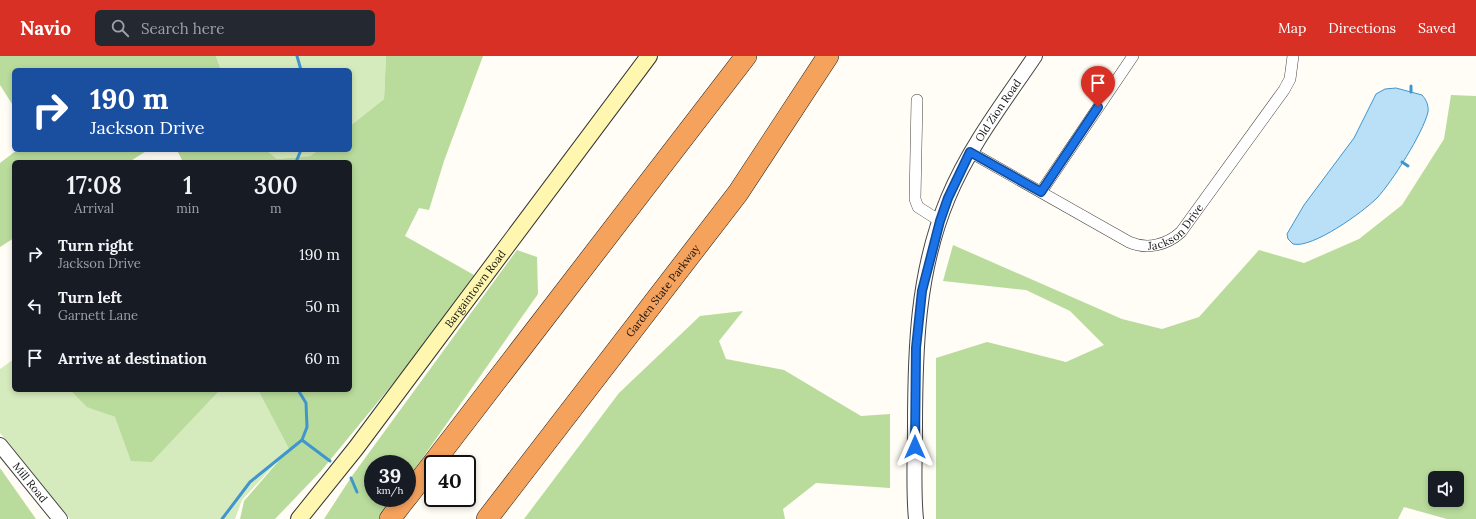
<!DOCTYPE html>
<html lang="en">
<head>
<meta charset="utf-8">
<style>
	body { margin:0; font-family:Lora,serif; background:#242831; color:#f1f3f6; height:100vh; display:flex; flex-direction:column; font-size:15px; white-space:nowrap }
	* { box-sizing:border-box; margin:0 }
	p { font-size:13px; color:#9ea1a6 }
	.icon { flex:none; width:22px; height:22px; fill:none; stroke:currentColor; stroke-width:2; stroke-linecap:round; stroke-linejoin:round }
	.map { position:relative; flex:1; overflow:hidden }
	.panel { position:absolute; left:12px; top:104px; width:340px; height:232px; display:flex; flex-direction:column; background:#171b24; border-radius:6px; box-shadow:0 2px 6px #0003 }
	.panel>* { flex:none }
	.banner { position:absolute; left:12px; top:12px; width:340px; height:84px; border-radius:6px; box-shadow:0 2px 6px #0003; background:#1a4fa0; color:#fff; overflow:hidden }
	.fabs { position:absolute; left:1428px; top:415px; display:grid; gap:8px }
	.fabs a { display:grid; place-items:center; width:36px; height:36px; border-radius:6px; background:#171b24; box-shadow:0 2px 6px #0003; font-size:20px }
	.speed { position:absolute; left:364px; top:399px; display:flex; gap:8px; font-size:20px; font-weight:700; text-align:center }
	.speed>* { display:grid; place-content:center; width:52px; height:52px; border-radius:50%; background:#171b24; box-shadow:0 2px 6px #0003; line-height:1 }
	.speed small { font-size:10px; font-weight:400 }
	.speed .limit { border:2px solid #111; border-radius:6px; background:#fff; color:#111 }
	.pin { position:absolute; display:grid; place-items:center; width:34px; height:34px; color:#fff; margin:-41px -17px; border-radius:50% 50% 50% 0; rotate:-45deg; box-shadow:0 0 4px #0007 }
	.pin .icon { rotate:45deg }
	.me { position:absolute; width:44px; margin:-22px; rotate:0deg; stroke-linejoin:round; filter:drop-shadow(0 0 3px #0008) }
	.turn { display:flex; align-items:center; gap:14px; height:84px; padding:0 12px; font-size:18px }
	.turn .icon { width:52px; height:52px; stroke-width:2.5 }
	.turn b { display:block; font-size:28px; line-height:34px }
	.eta { display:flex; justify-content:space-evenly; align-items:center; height:68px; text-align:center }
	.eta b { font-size:24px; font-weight:600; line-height:28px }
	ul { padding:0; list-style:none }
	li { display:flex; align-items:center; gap:12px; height:52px; padding:0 12px }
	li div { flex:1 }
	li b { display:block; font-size:15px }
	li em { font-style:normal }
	header { display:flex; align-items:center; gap:24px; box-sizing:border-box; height:56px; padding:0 20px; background:#d93025; color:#fff }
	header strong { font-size:19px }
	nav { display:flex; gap:22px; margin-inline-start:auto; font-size:14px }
	.search { width:280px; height:36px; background:#242831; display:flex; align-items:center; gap:10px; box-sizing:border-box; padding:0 14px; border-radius:6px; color:#9ea1a6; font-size:15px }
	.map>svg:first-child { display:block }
</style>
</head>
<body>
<header>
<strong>Navio</strong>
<div class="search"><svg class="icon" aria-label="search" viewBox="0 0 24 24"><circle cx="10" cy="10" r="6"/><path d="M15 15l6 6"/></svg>Search here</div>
<nav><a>Map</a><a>Directions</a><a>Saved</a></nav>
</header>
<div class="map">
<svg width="1476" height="463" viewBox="0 0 1476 463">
	<rect width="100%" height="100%" fill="#fffdf5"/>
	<!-- green -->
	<g fill="#d5ebbd">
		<path d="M216,0H386L384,43L350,70V14H221Z"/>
		<path d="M266,94H319L310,100L277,103Z"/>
		<path d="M14,303V334H70L87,350L115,361L152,406L220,334H258L289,393L242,444L235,463H70L0,377V313Z"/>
	</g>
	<!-- forest -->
	<g fill="#b9dc9c" fill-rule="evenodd">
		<path d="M0,0H216L221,14H14V51L0,29Z"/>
		<path d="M386,0H483L444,105L429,154L419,152L405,180L474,219L405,313L321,415L275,463H240L244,445L289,393L258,334H350V106H183L177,94H266L277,103L310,100L319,94H350V70L384,43Z"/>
		<path d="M1451,39L1476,40V463H1447L1404,451L1398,463H936V302L987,286L1066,306L1104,289L1070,255L1026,234L943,225L953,189L1122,263L1162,273L1199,261L1259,194L1304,207L1359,183L1402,149L1444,83ZM1435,422H1457V444H1435Z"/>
		<path d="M17,94H148L129,106H14V182L0,191V107Z"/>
		<path d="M517,194L537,201L538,238L407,424V408H373V442H394L379,463H324L352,420Z"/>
		<path d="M743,255L719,285L726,303L784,314L861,360L890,358V432L816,427L783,453L785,463H524L619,337L700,260Z"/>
		<path d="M70,334H220L152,406L131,405L115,361L87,351Z"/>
		<path d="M0,412L36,463H0Z"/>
	</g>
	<!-- water -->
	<path fill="#b9e0f7" stroke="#3f96cf" d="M1396,32L1422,39C1426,43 1429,50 1428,56C1423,77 1392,126 1377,142C1363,156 1312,193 1293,188L1288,183L1287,178L1304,149L1354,82L1376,38L1385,33Z"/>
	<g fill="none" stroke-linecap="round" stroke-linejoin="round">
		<!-- stream -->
		<g stroke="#3f96cf" stroke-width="3">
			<path d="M297,0L301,14"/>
			<path d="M1411,36V30"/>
			<path d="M296,106L301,94"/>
			<path d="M1402,106L1408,110"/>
			<path d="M302,384L330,405"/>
			<path d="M351,422L357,436"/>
			<path d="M222,463L250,426L302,384L307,371L306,347L298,334"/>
		</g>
		<!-- minor casing -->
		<g stroke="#444" stroke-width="12">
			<g id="minor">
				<path d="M917,44L915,143L918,151L940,165"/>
				<path id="s1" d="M970,96L1129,186C1147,194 1167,189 1181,176L1284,34L1290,23L1293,0"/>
				<path d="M1041,136L1133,0"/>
			</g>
		</g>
		<!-- tertiary casing -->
		<g stroke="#444" stroke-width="16">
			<g id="tertiary">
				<path id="s2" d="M0,389L60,463"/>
				<path id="s3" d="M916,463C913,433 915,402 915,372C915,294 917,216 948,142C969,91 1004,46 1035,0"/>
			</g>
		</g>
		<!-- secondary casing -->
		<g stroke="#333" stroke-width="18">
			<g id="secondary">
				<path id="s4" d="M299,463L356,392L649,0"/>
			</g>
		</g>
		<!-- motorway casing -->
		<g stroke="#222" stroke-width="22">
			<g id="motorway">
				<path d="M407,441L746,0"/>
				<path d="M390,463L406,442"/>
				<path id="s5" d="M487,463L738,137L828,0"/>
			</g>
		</g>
		<!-- minor -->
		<use href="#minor" stroke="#fff" stroke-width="11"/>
		<!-- tertiary -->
		<use href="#tertiary" stroke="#fff" stroke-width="14"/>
		<!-- secondary -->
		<use href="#secondary" stroke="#fff6b0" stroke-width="16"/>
		<!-- motorway -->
		<use href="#motorway" stroke="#f5a25d" stroke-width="21"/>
	</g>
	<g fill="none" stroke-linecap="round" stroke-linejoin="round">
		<!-- route casing -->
		<g stroke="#114b97" stroke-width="10">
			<path id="route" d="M915,391L916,292L922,235L940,165L948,142L970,96L1041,136L1098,51"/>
		</g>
		<!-- route -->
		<use href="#route" stroke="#1a73e8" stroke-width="7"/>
	</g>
	<g text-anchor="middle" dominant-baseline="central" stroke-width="4" stroke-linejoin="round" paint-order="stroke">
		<!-- street labels -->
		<g font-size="11" fill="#111" stroke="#fff">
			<text stroke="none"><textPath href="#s3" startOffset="426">Old Zion Road</textPath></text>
			<text stroke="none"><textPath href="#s1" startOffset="237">Jackson Drive</textPath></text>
			<text stroke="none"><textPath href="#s4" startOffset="290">Bargaintown Road</textPath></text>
			<text stroke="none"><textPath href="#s5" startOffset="288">Garden State Parkway</textPath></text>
			<text stroke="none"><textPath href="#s2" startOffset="48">Mill Road</textPath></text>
		</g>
	</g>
</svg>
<div class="fabs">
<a><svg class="icon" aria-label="sound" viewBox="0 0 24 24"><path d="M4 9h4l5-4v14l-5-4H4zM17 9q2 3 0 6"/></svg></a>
</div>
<div class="speed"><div>39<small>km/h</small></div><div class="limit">40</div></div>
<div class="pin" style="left:1098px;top:51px;background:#d93025"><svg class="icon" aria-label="arrive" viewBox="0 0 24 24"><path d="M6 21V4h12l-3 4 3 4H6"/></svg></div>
<svg class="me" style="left:915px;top:391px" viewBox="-20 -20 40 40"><path d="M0-17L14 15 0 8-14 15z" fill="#1a73e8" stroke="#fff" stroke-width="4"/></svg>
<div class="banner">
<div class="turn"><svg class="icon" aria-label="right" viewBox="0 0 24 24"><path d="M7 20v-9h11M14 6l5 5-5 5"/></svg><div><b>190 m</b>Jackson Drive</div></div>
</div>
<section class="panel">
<div class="eta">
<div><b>17:08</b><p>Arrival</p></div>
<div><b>1</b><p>min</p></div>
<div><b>300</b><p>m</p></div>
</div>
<ul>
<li><svg class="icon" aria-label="right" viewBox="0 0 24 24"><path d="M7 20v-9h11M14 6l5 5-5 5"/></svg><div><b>Turn right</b><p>Jackson Drive</p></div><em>190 m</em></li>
<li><svg class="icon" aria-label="left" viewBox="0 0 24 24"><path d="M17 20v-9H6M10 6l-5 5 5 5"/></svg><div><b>Turn left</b><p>Garnett Lane</p></div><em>50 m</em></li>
<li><svg class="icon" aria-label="arrive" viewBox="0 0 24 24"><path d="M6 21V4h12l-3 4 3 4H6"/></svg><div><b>Arrive at destination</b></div><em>60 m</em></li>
</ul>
</section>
</div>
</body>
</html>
